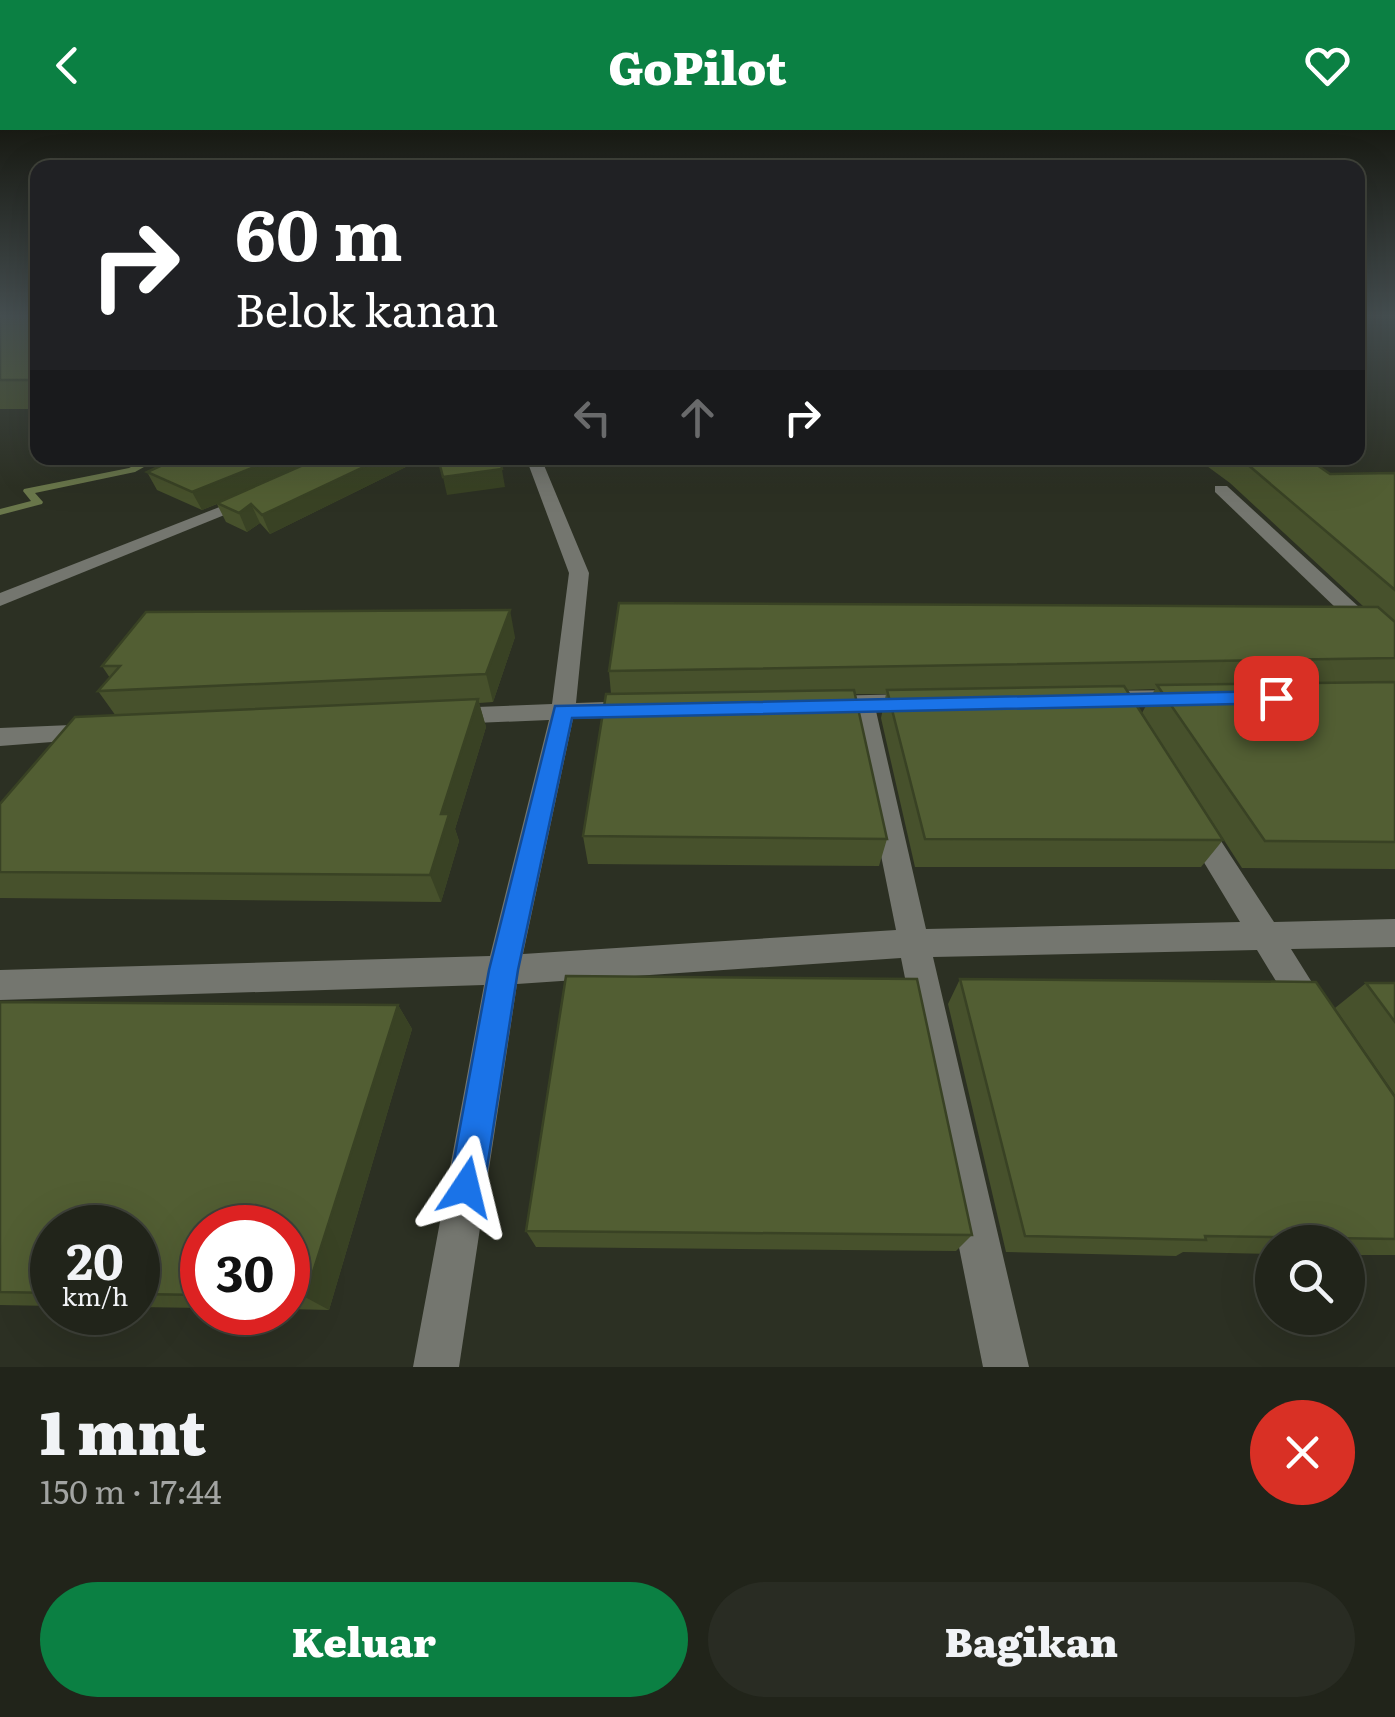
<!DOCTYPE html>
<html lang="id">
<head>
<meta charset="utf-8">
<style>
	body { margin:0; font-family:Literata,serif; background:#292c23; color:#f1f3f6; height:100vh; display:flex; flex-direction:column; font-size:38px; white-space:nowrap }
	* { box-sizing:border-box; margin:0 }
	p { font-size:32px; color:#a2a4a2 }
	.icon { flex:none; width:55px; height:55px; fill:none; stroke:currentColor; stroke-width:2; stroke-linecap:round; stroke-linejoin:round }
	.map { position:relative; height:1237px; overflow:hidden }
	.drawer { display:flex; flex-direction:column; background:#21241a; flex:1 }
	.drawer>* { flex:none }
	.top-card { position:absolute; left:30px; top:30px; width:1335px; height:305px; border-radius:20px; box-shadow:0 10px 40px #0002,0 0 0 2px #3e4139; background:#202124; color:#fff; overflow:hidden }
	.fabs { position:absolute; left:1255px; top:1095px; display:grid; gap:20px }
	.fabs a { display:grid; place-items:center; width:110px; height:110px; border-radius:50%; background:#21241a; box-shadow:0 10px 40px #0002,0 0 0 2px #3e4139; font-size:50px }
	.speed { position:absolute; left:30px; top:1075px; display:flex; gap:20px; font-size:50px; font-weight:700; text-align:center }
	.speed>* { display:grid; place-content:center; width:130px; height:130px; border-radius:50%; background:#21241a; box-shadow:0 10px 40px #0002,0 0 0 2px #3e4139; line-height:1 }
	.speed small { font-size:25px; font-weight:400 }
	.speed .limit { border:15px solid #d22; background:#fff; color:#111 }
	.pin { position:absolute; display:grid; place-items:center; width:85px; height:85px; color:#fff; margin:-42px; border-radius:20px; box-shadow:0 5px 15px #0006 }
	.me { position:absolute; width:110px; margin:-55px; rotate:10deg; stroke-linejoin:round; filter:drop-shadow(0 0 8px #0008) }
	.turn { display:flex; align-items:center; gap:35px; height:210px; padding:0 40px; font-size:45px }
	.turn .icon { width:130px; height:130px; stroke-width:2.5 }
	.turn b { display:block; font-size:70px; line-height:85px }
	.lanes { display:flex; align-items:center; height:95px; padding:0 40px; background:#0003; justify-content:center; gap:50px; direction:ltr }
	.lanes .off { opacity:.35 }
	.round { display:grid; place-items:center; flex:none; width:105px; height:105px; border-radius:52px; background:#292c23 }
	.head { display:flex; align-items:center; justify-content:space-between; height:170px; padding:0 40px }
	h1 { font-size:60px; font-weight:800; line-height:75px }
	.button { display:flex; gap:20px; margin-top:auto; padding:20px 40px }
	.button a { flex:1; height:115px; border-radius:60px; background:#0b8043; color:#fff; font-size:40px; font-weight:800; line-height:115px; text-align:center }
	.button a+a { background:#292c23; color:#f1f3f6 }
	header { display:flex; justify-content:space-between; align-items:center; height:130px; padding:0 40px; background:#0b8043; color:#fff; font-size:45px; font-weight:800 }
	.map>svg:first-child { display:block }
</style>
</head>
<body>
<header><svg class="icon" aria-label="back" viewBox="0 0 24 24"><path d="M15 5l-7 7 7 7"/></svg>GoPilot<svg class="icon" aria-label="heart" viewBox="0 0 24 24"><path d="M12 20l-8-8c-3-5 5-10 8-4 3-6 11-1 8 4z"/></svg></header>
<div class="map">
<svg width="1395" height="1237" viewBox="0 0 1395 1237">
	<rect width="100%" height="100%" fill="#2c3023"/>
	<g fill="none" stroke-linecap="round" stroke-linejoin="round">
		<!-- stream -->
		<path fill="#6a774b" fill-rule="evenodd" d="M149,328H160L135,342L35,363L43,372L42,374L0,385V379L31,371L23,361L24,359L129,338Z"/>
		<!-- minor -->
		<g fill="#74766f" fill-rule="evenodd">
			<path d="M526,328H541L589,443L576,573L634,571L646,579L634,587L573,589L523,824L896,800L852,581L816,580L812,574L816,568L824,566L914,564L926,572L914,580L876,581L926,799L1240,792L1182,696L1186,688L1196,685L1206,688L1274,792L1395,789V817L1291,819L1328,878L1323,889L1311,894L1299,889L1257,820L933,827L1029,1237H983L901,828L517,854L459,1237H413L484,855L0,870V840L490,826L549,590L450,594L438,586L450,578L552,574L569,443Z"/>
			<path d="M1215,356H1227L1395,510V529L1387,527L1215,362Z"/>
			<path d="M245,367L259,371L0,476V463Z"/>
			<path d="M1184,560L1192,563L1196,568L1192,573L1099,577L1087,569L1099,561Z"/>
			<path d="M95,594L107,602L104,608L0,616V598Z"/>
		</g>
	</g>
	<!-- wall -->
	<g fill="#47512c">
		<rect x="0" y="184" width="38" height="95"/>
		<path d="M424,328L270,404L260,393L247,402L226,392L217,374L202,380L157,360L147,342Z"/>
		<path d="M1196,328H1307L1330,344L1395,343V739L1242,738L1142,583L1155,559L1126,560L1223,710L1201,737H915L881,588L886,564H855L887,709L879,736L588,734L583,706L611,564L609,541L1364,477L1230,353Z"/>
		<path d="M515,507L493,572L479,573L486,597L455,699L459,711L441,772L0,768V674L116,586L98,561L110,548L102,536Z"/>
		<path d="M960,849L1395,967V1125H1348V1112H1272V1124L1183,1122L1176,1126L1006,1122L948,874Z"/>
		<path d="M1366,853H1395V965L1335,878Z"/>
		<path d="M0,872L398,875L412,899L329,1180L288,1179V1098H202V1178L138,1177V1098H52V1176L0,1175Z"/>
		<path d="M526,1101L972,1105L956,1121L536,1117Z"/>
	</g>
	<!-- shaded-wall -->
	<g fill="#394224">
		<path d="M38,246V264L29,250Z"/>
		<path d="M277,328H326L202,380L192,362Z"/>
		<path d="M383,328H424L270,404L262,385Z"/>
		<path d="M500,328L505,357L447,365L443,347Z"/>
		<path d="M251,374L260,393L247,402L239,383Z"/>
		<path d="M510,480L515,507L493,572L486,544Z"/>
		<path d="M478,569L486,597L455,699L459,711L441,772L430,745L441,684Z"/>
		<path d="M398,875L412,899L329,1180L305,1167Z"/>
	</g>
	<!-- building -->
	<g fill="#525e33" stroke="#394224" stroke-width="2.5">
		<path d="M0,184H38V246L29,250H0Z"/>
		<path d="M178,328H277L192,362L147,342Z"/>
		<path d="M319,328H383L262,385L251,374L239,383L217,373Z"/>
		<path d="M438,328H500L502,339L443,347Z"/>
		<path d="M1240,328H1307L1330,344L1395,343V460Z"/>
		<path d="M619,473L1378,477L1395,492V528L609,541Z"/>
		<path d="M510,480L486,544L98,561L120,536H102L146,482Z"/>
		<path d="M1395,552V712L1265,711L1157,555Z"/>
		<path d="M1124,556L1223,710L925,709L887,560Z"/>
		<path d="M854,560L887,709L583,706L606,564Z"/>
		<path d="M478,569L441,684H449L430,745L0,742V674L75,587Z"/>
		<path d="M566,846L917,849L972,1105L526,1101Z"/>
		<path d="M960,849L1316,852L1395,967V1109L1205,1106L1206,1110L1025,1106Z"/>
		<path d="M1366,853H1395V892Z"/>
		<path d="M0,872L398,875L305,1167L288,1166V1098H202V1165L138,1164V1098H52V1163L0,1162Z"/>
	</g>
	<!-- sky -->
	<linearGradient id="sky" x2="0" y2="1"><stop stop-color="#181a13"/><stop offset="0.52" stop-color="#454e50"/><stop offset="1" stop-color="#454e50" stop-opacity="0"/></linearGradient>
	<rect width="1395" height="357" fill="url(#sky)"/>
	<!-- route -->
	<path fill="#1a73e8" stroke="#114b97" stroke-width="2.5" d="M1276,561L1287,568L1284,573L572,588L518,840L484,1057L479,1069L466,1075L454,1069L449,1057L489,840L555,576Z"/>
</svg>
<div class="fabs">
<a><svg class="icon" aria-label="search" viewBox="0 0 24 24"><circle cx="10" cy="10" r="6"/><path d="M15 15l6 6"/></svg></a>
</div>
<div class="speed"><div>20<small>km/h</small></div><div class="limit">30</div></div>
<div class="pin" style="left:1276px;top:568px;background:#d93025"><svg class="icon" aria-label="arrive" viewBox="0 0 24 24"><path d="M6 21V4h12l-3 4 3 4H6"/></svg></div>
<svg class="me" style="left:466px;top:1057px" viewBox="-20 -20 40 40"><path d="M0-17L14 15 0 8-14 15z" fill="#1a73e8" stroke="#fff" stroke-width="4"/></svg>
<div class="top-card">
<div class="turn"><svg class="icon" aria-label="right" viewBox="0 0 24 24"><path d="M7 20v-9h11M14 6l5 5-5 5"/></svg><div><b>60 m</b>Belok kanan</div></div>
<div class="lanes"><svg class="icon off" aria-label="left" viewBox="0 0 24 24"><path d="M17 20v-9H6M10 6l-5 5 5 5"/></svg><svg class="icon off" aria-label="ahead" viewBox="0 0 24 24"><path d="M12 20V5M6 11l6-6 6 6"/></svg><svg class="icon" aria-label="right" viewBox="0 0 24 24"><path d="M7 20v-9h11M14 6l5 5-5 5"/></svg></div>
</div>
</div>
<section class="drawer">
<div class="head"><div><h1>1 mnt</h1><p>150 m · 17:44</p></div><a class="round" style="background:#d93025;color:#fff"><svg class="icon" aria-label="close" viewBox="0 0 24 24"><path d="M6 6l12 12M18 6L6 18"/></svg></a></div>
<div class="button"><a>Keluar</a><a>Bagikan</a></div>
</section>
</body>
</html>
